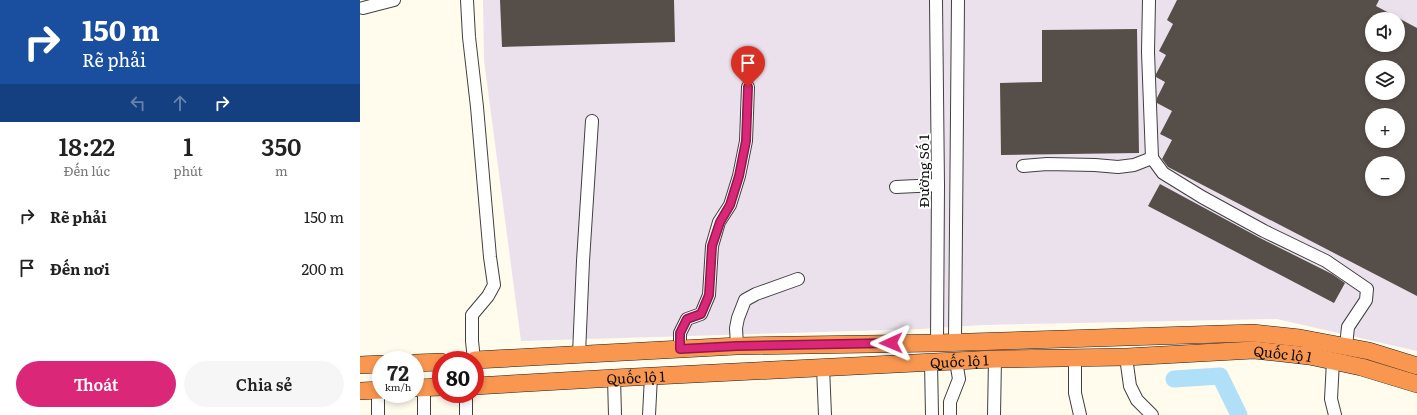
<!DOCTYPE html>
<html lang="vi">
<head>
<meta charset="utf-8">
<style>
	body { margin:0; font-family:Literata,serif; background:#f6f6f6; color:#222; height:100vh; display:flex; flex-direction:column; font-size:15px; white-space:nowrap }
	* { box-sizing:border-box; margin:0 }
	p { font-size:13px; color:#767676 }
	.icon { flex:none; width:22px; height:22px; fill:none; stroke:currentColor; stroke-width:2; stroke-linecap:round; stroke-linejoin:round }
	.map { position:relative; flex:1; overflow:hidden }
	.sheet { display:flex; flex-direction:column; background:#fff; width:360px }
	.sheet>* { flex:none }
	.hud { background:#1a4fa0; color:#fff; overflow:hidden }
	.fabs { position:absolute; left:1005px; top:12px; display:grid; gap:8px }
	.fabs a { display:grid; place-items:center; width:40px; height:40px; border-radius:50%; background:#fff; box-shadow:0 2px 6px #0003; font-size:20px }
	.speed { position:absolute; left:12px; top:351px; display:flex; gap:8px; font-size:20px; font-weight:700; text-align:center }
	.speed>* { display:grid; place-content:center; width:52px; height:52px; border-radius:50%; background:#fff; box-shadow:0 2px 6px #0003; line-height:1 }
	.speed small { font-size:10px; font-weight:400 }
	.speed .limit { border:6px solid #d22; background:#fff; color:#111 }
	.pin { position:absolute; display:grid; place-items:center; width:34px; height:34px; color:#fff; margin:-41px -17px; border-radius:50% 50% 50% 0; rotate:-45deg; box-shadow:0 0 4px #0007 }
	.pin .icon { rotate:45deg }
	.me { position:absolute; width:44px; margin:-22px; rotate:269deg; stroke-linejoin:round; filter:drop-shadow(0 0 3px #0008) }
	.turn { display:flex; align-items:center; gap:14px; height:84px; padding:0 16px; font-size:18px }
	.turn .icon { width:52px; height:52px; stroke-width:2.5 }
	.turn b { display:block; font-size:28px; line-height:34px }
	.lanes { display:flex; align-items:center; height:38px; padding:0 16px; background:#0003; justify-content:center; gap:20px; direction:ltr }
	.lanes .off { opacity:.35 }
	.eta { display:flex; justify-content:space-evenly; align-items:center; height:68px; text-align:center }
	.eta b { font-size:24px; font-weight:600; line-height:28px }
	.cta { display:flex; gap:8px; margin-top:auto; padding:8px 16px }
	.cta a { flex:1; height:46px; border-radius:24px; background:#db2777; color:#fff; font-size:16px; font-weight:600; line-height:46px; text-align:center }
	.cta a+a { background:#f6f6f6; color:#222 }
	ul { padding:0; list-style:none }
	li { display:flex; align-items:center; gap:12px; height:52px; padding:0 16px }
	li div { flex:1 }
	li b { display:block; font-size:15px }
	li em { font-style:normal }
	main { display:flex; flex:1; min-height:0 }
	.map>svg:first-child { display:block }
</style>
</head>
<body>
<main>
<section class="sheet">
<div class="hud">
<div class="turn"><svg class="icon" aria-label="right" viewBox="0 0 24 24"><path d="M7 20v-9h11M14 6l5 5-5 5"/></svg><div><b>150 m</b>Rẽ phải</div></div>
<div class="lanes"><svg class="icon off" aria-label="left" viewBox="0 0 24 24"><path d="M17 20v-9H6M10 6l-5 5 5 5"/></svg><svg class="icon off" aria-label="ahead" viewBox="0 0 24 24"><path d="M12 20V5M6 11l6-6 6 6"/></svg><svg class="icon" aria-label="right" viewBox="0 0 24 24"><path d="M7 20v-9h11M14 6l5 5-5 5"/></svg></div>
</div>
<div class="eta">
<div><b>18:22</b><p>Đến lúc</p></div>
<div><b>1</b><p>phút</p></div>
<div><b>350</b><p>m</p></div>
</div>
<ul>
<li><svg class="icon" aria-label="right" viewBox="0 0 24 24"><path d="M7 20v-9h11M14 6l5 5-5 5"/></svg><div><b>Rẽ phải</b></div><em>150 m</em></li>
<li><svg class="icon" aria-label="arrive" viewBox="0 0 24 24"><path d="M6 21V4h12l-3 4 3 4H6"/></svg><div><b>Đến nơi</b></div><em>200 m</em></li>
</ul>
<div class="cta"><a>Thoát</a><a>Chia sẻ</a></div>
</section>
<div class="map">
<svg width="1057" height="415" viewBox="0 0 1057 415">
	<rect width="100%" height="100%" fill="#fffbed"/>
	<!-- industrial -->
	<path fill="#ebe1ec" fill-rule="evenodd" d="M123,0H1057V351L917,319L623,325L560,329L161,341L124,60ZM1012,19H1038V45H1012ZM1012,67H1038V93H1012ZM1012,115H1038V141H1012ZM1012,163H1038V189H1012Z"/>
	<g fill="none" stroke-linecap="round" stroke-linejoin="round">
		<!-- river -->
		<path stroke="#b0e0f8" stroke-width="17" d="M814,379L860,376L879,415"/>
	</g>
	<!-- building -->
	<g fill="#564e49" fill-rule="evenodd">
		<path d="M140,0H314L315,42L142,47Z"/>
		<path d="M817,0H1019L1016,6L1057,28V296L808,167L802,159L812,140L800,134L812,111L797,103V98L805,82L796,77V74L806,55L799,51L813,24L807,20ZM1012,19H1038V45H1012ZM1012,67H1038V93H1012ZM1012,115H1038V141H1012ZM1012,163H1038V189H1012Z"/>
		<path d="M777,29L779,153L641,155L640,83L682,82V30Z"/>
		<path d="M800,184L900,238L972,274L985,283L974,303L788,206Z"/>
	</g>
	<g fill="none" stroke-linecap="round" stroke-linejoin="round">
		<!-- minor casing -->
		<g stroke="#404040" stroke-width="14">
			<g id="minor">
				<path d="M107,0L109,37L117,107L130,257L134,285L128,296L112,315V341L114,360"/>
				<path d="M576,0L578,185L577,343"/>
				<path d="M789,0L788,52L792,158L803,173L842,197L904,231L966,261L1007,289L1006,300L988,327L986,346"/>
				<path d="M3,8L34,0"/>
				<path d="M663,166L687,164L735,165L758,167L774,165L792,158"/>
				<path d="M536,187L578,185"/>
				<path d="M595,341L598,0"/>
				<path d="M377,346L376,328L378,318L385,300L396,294L438,279"/>
				<path d="M320,349V333L327,319L341,314L349,295L352,246L359,222L370,205L379,176L386,141L388,87"/>
				<path d="M219,354L223,261L232,121"/>
				<path d="M766,357L770,386L777,400L792,415"/>
				<path d="M715,358V393L720,415"/>
				<path d="M973,361L971,399L975,415"/>
				<path d="M571,362L572,415"/>
				<path d="M463,367L465,415"/>
				<path d="M254,378L255,415"/>
				<path d="M64,388V415"/>
				<path d="M106,394V415"/>
				<path d="M18,415V390"/>
				<path d="M289,415L291,376"/>
				<path d="M590,415V402L599,379L596,361"/>
				<path d="M634,415L635,359"/>
			</g>
		</g>
		<!-- highway casing -->
		<g stroke="#1e1e1e" stroke-width="18">
			<g id="highway">
				<path d="M115,360L377,346L577,343L893,333L940,338L1009,351L1057,366"/>
				<path d="M55,363L81,362"/>
				<path d="M0,365L21,364"/>
				<path id="s1" d="M115,386L254,378L635,359L766,357L894,350L949,356L973,361L1001,367L1057,384"/>
				<path d="M55,388L81,387"/>
				<path d="M0,391L21,390"/>
			</g>
		</g>
		<!-- minor -->
		<use href="#minor" stroke="#fff" stroke-width="12"/>
		<!-- highway -->
		<use href="#highway" stroke="#f99751" stroke-width="17"/>
	</g>
	<g fill="none" stroke-linecap="round" stroke-linejoin="round">
		<!-- route casing -->
		<g stroke="#8e194d" stroke-width="10">
			<path id="route" d="M388,87L386,141L379,176L370,205L360,222L352,246L349,295L341,314L327,319L320,333V349L377,346L531,343"/>
		</g>
		<!-- route -->
		<use href="#route" stroke="#db2777" stroke-width="7"/>
	</g>
	<g text-anchor="middle" dominant-baseline="central" stroke-width="4" stroke-linejoin="round" paint-order="stroke">
		<!-- street labels -->
		<g font-size="14" fill="#0d0d0d" stroke="#fff">
			<text transform="translate(563 171) rotate(-90)">Đường Số 1</text>
			<text stroke="none"><textPath href="#s1" startOffset="809">Quốc lộ 1</textPath></text>
			<text stroke="none"><textPath href="#s1" startOffset="485">Quốc lộ 1</textPath></text>
			<text stroke="none"><textPath href="#s1" startOffset="161">Quốc lộ 1</textPath></text>
		</g>
	</g>
</svg>
<div class="fabs">
<a><svg class="icon" aria-label="sound" viewBox="0 0 24 24"><path d="M4 9h4l5-4v14l-5-4H4zM17 9q2 3 0 6"/></svg></a>
<a><svg class="icon" aria-label="layers" viewBox="0 0 24 24"><path d="M12 4l9 5-9 5-9-5zM3 14l9 5 9-5"/></svg></a>
<a>+</a>
<a>−</a>
</div>
<div class="speed"><div>72<small>km/h</small></div><div class="limit">80</div></div>
<div class="pin" style="left:388px;top:87px;background:#d93025"><svg class="icon" aria-label="arrive" viewBox="0 0 24 24"><path d="M6 21V4h12l-3 4 3 4H6"/></svg></div>
<svg class="me" style="left:531px;top:343px" viewBox="-20 -20 40 40"><path d="M0-17L14 15 0 8-14 15z" fill="#db2777" stroke="#fff" stroke-width="4"/></svg>
</div>
</main>
</body>
</html>
